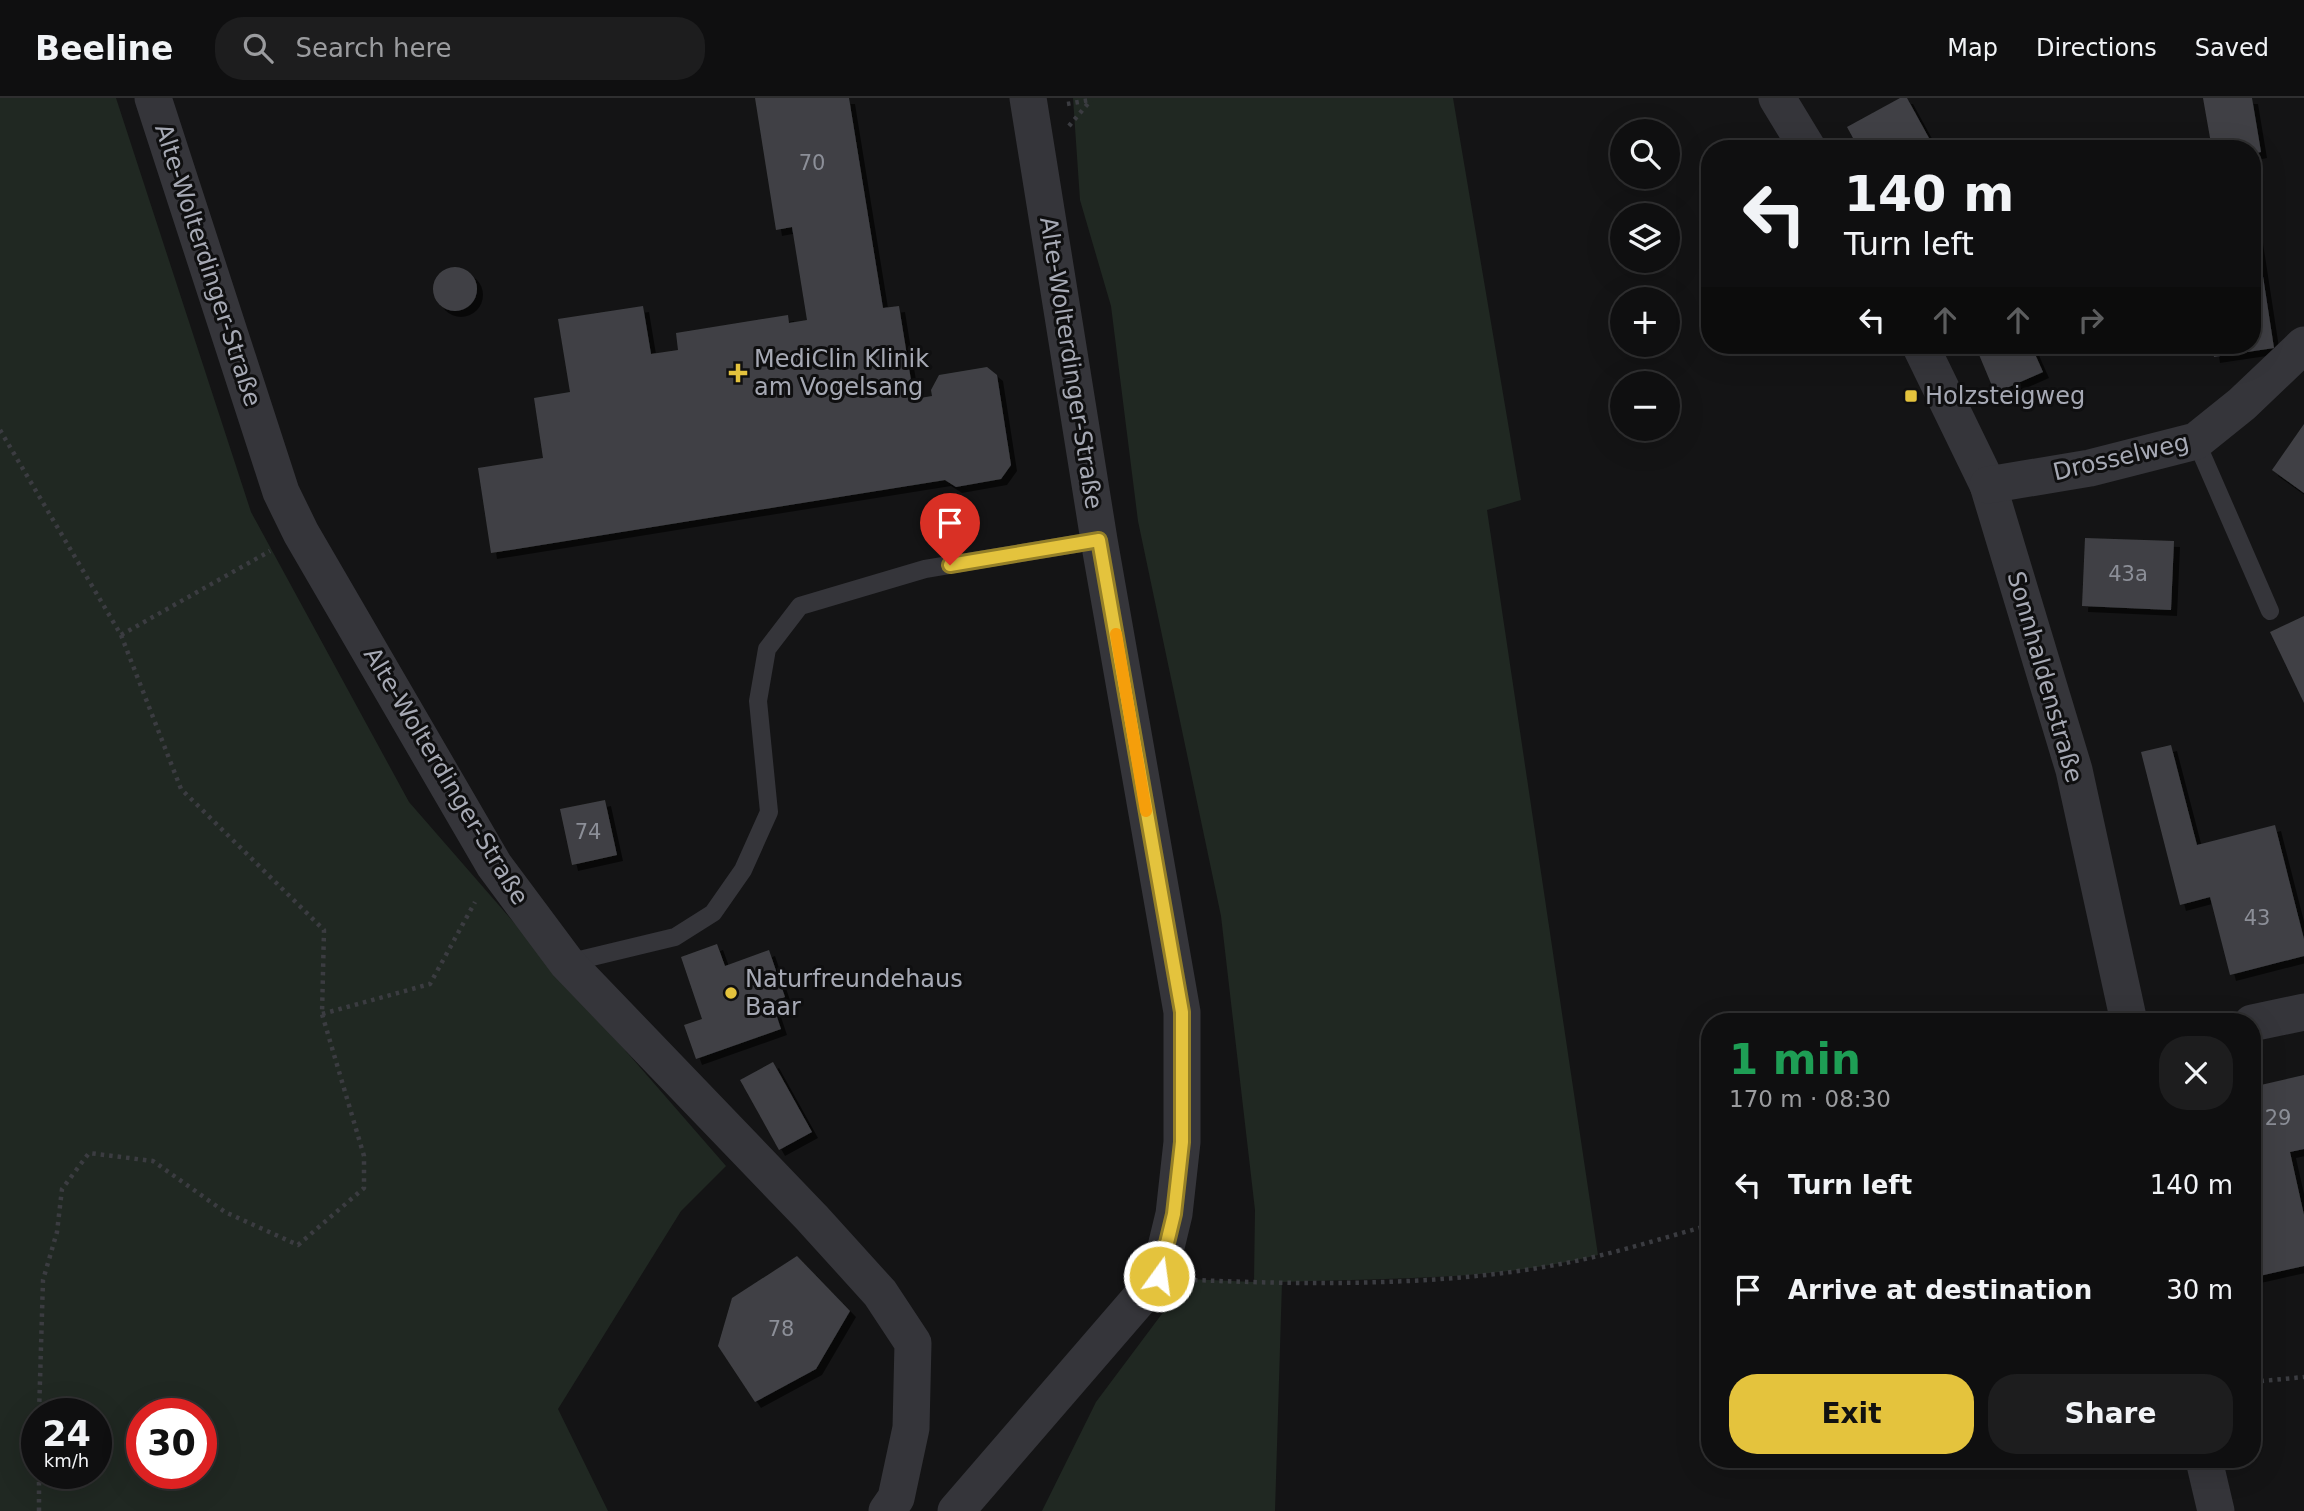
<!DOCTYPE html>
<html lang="en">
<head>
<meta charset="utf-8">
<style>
	body { margin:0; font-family:"DejaVu Sans",sans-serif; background:#1d1d1e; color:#f1f3f6; height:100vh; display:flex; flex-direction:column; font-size:26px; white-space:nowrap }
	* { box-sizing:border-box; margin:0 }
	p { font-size:23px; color:#9b9c9f }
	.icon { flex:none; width:38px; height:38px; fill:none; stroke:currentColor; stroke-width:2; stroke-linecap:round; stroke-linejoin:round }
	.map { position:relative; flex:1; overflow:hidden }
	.side { position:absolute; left:1701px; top:915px; width:560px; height:455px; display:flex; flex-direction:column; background:#0f0f10; border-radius:28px; box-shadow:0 7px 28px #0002,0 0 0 2px #2f2f30 }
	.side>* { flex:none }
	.banner { position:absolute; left:1701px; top:42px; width:560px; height:214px; border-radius:28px; box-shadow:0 7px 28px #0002,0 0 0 2px #2f2f30; background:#0f0f10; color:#f1f3f6; overflow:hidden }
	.tools { position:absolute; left:1610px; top:21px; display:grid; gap:14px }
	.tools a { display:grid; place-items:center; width:70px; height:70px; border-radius:50%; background:#0f0f10; box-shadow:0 7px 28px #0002,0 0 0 2px #2f2f30; font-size:35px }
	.speed { position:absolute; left:21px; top:1300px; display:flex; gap:14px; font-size:35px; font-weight:700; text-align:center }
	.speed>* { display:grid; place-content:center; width:91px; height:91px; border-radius:50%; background:#0f0f10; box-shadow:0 7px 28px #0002,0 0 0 2px #2f2f30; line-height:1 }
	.speed small { font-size:18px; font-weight:400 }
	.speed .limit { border:10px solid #d22; background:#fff; color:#111 }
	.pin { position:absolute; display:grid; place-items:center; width:60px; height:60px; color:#fff; margin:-72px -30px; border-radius:50% 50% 50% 0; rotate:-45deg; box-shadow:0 0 7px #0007 }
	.pin .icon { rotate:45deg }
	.me { position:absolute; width:77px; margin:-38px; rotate:14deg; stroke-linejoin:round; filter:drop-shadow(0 0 5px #0008) }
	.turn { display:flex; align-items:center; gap:24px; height:147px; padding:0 28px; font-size:32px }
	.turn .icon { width:91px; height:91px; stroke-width:2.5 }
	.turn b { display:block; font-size:49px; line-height:60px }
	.lanes { display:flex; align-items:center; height:66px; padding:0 28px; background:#0003; justify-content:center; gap:35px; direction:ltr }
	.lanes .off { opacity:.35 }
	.round { display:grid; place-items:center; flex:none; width:74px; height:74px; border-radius:28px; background:#1d1d1e }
	.headline { display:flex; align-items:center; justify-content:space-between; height:119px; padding:0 28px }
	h1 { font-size:42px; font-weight:600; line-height:52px; color:#1e9e55 }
	.primary-button { display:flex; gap:14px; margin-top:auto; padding:14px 28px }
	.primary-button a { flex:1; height:80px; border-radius:28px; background:#e4c33d; color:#111; font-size:28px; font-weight:600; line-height:80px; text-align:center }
	.primary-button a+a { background:#1d1d1e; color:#f1f3f6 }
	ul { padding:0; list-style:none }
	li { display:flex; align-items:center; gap:21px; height:105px; padding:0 28px }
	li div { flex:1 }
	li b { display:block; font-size:26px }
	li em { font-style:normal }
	header { display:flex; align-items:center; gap:42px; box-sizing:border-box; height:98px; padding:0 35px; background:#0f0f10; border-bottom:2px solid #2f2f30 }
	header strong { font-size:33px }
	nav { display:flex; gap:38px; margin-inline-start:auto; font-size:24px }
	.search { width:490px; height:63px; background:#1d1d1e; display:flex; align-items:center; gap:18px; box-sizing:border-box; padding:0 24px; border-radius:28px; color:#9b9c9f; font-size:26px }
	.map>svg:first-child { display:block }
</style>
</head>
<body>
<header>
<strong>Beeline</strong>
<div class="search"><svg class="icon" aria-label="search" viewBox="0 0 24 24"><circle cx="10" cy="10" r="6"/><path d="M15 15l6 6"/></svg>Search here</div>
<nav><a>Map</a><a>Directions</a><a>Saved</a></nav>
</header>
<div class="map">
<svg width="2304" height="1413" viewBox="0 0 2304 1413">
	<defs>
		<filter id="shadow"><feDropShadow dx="6" dy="6" stdDeviation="0" flood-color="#0009"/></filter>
	</defs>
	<rect width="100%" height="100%" fill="#141415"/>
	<!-- green -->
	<g fill="#202822" fill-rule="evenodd">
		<path d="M0,0H116L251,414L409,704L726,1068L681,1113L558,1311L608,1413H0ZM37,1316H96V1376H37ZM142,1316H201V1376H142Z"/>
		<path d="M1073,0H1453L1521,402L1487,412L1598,1157C1494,1183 1389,1180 1282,1184L1275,1413H1042L1096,1304L1188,1181L1254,1184L1255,1112L1221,818L1138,423L1111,208L1080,102Z"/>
	</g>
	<!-- building -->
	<g fill="#404145" filter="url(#shadow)">
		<path d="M755,0H849L883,210L899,208L914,301L932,298L931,292L939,277L987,269L997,277L1011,367L1001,381L956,389L945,382L491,455L478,370L543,360L534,300L570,294L558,221L643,208L651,256L678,252L676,235L788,217L789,225L807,222L792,129L776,132Z"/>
		<path d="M1900,0H1907L1935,51H1859L1847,29Z"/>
		<path d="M2203,0H2252L2261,54L2252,56V51H2212Z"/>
		<path d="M2252,126H2255L2274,250L2214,259L2212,247H2252Z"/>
		<circle cx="455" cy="191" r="22"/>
		<path d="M1975,247H2031L2043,274L1995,295Z"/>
		<path d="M2304,326V395L2272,372Z"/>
		<path d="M2085,440L2174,443L2171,512L2082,508Z"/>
		<path d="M2304,518V605L2270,534Z"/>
		<path d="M2171,647L2197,747L2275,727L2304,841V858L2230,877L2210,799L2180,807L2141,654Z"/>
		<path d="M605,702L617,757L572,767L560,711Z"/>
		<path d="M717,846L725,868L769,852L785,899L772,904L781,931L696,961L684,927L702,921L681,859Z"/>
		<path d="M773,964L812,1034L779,1052L740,982Z"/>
		<path d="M2304,977V1051L2290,1054L2304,1117V1168L2255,1179L2252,1166V989Z"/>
		<path d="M797,1158L850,1213L816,1271L755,1304L718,1248L732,1200Z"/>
	</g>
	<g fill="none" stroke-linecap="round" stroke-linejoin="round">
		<!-- path -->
		<g stroke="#3b3c41" stroke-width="4.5" stroke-dasharray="3.5 5" stroke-linecap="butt">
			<path d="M1067,6L1090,2"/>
			<path d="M1069,28L1091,2"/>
			<path d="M0,332L121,537L181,691L324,832L322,916L364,1058V1090L298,1147L225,1114L153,1063L89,1055L62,1091L57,1134L43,1182L39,1316"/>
			<path d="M121,537L270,453"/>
			<path d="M322,916L430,886L475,804"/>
			<path d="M1194,1182C1310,1187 1442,1188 1555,1167C1607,1158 1659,1141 1710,1127"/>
			<path d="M2252,1284L2304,1279"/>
			<path d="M39,1413V1376"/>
		</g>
		<!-- lane -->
		<g stroke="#35353a" stroke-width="18">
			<path d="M2196,343L2270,513"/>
			<path d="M567,865L675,839L713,815L743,772L769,714L758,603L767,551L800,508L925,471L1099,442"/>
		</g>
		<!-- street -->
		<g stroke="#35353a" stroke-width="37">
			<path d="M153,0L281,394L301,435L494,767L567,865L812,1120L880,1195L913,1245L911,1330L896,1400L887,1413"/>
			<path d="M1777,0L1808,51"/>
			<path d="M1920,247L1988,387L2074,672L2129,924"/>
			<path d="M1988,387L2090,370L2196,343L2242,306L2304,247"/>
			<path d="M2252,925L2304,914"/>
			<path d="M2204,1362L2216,1413"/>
			<path d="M956,1413L1159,1178L1174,1116L1182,1044V914L1099,442L1028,0"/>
		</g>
	</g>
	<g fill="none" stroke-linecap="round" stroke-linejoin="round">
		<!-- route casing -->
		<g stroke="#947f28" stroke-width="18">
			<path id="route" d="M950,467L1099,442L1182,914V1044L1174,1116L1159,1178"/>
		</g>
		<!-- route -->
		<use href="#route" stroke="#e4c33d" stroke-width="12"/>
		<!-- slow -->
		<path stroke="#f59e0b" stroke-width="12" d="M1116,536L1146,713"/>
	</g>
	<!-- markers -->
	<g fill="#e4c33d" stroke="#0f0f10" stroke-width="2.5">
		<path d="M734.5 264.5h7v7h7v7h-7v7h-7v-7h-7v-7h7z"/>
		<rect x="1904" y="291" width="14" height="14" rx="3.5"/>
		<circle cx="731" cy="895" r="7"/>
	</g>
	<g text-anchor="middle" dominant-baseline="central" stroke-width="6" stroke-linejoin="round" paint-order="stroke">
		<!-- number labels -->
		<g font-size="21" fill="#8c8f98">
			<text x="812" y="65">70</text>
			<text x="2128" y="476">43a</text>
			<text x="588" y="734">74</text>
			<text x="2257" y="820">43</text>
			<text x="2278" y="1020">29</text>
			<text x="781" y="1231">78</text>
		</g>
		<!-- street labels -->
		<g font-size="24" fill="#a6a9b4" stroke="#0f0f10">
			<text transform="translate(208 167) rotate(72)">Alte-Wolterdinger-Straße</text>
			<text transform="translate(1071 265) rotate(81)">Alte-Wolterdinger-Straße</text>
			<text transform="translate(2121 359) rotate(-13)">Drosselweg</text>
			<text transform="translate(2045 579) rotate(74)">Sonnhaldenstraße</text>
			<text transform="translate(446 678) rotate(59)">Alte-Wolterdinger-Straße</text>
		</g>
		<!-- poi labels -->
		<g font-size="24" fill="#a6a9b4" stroke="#0f0f10" text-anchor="start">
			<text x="754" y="261">MediClin Klinik<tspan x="754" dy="28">am Vogelsang</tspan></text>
			<text x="1925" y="298">Holzsteigweg</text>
			<text x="745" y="881">Naturfreundehaus<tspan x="745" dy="28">Baar</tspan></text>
		</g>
	</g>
</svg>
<div class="tools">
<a><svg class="icon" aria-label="search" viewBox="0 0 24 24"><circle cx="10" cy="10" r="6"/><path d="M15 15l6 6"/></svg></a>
<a><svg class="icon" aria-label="layers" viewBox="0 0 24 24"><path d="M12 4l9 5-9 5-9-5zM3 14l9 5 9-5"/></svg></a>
<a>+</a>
<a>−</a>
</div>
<div class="speed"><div>24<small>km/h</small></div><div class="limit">30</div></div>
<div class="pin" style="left:950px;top:467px;background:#d93025"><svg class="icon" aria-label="arrive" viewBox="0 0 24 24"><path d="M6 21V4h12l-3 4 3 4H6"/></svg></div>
<svg class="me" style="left:1159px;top:1178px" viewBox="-20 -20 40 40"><circle r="17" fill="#e4c33d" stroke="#fff" stroke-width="3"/><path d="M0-11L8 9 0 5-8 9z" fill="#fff"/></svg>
<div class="banner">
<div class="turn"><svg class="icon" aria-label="left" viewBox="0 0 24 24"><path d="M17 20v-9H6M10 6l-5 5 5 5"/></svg><div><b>140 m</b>Turn left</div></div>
<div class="lanes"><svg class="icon" aria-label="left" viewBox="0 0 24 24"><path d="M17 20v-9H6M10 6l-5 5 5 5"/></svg><svg class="icon off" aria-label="ahead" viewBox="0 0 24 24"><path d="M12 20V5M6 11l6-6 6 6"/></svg><svg class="icon off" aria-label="ahead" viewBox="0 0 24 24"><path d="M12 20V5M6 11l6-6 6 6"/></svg><svg class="icon off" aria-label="right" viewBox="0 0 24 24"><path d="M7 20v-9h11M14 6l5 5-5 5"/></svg></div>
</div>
<section class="side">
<div class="headline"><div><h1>1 min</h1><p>170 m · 08:30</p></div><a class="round"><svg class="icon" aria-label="close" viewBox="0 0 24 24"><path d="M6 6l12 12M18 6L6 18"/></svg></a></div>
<ul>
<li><svg class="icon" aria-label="left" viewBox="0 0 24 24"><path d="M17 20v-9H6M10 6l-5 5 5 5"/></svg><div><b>Turn left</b></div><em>140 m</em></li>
<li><svg class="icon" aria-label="arrive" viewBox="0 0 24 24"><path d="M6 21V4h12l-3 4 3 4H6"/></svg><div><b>Arrive at destination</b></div><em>30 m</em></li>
</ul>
<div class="primary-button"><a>Exit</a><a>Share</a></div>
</section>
</div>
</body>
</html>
